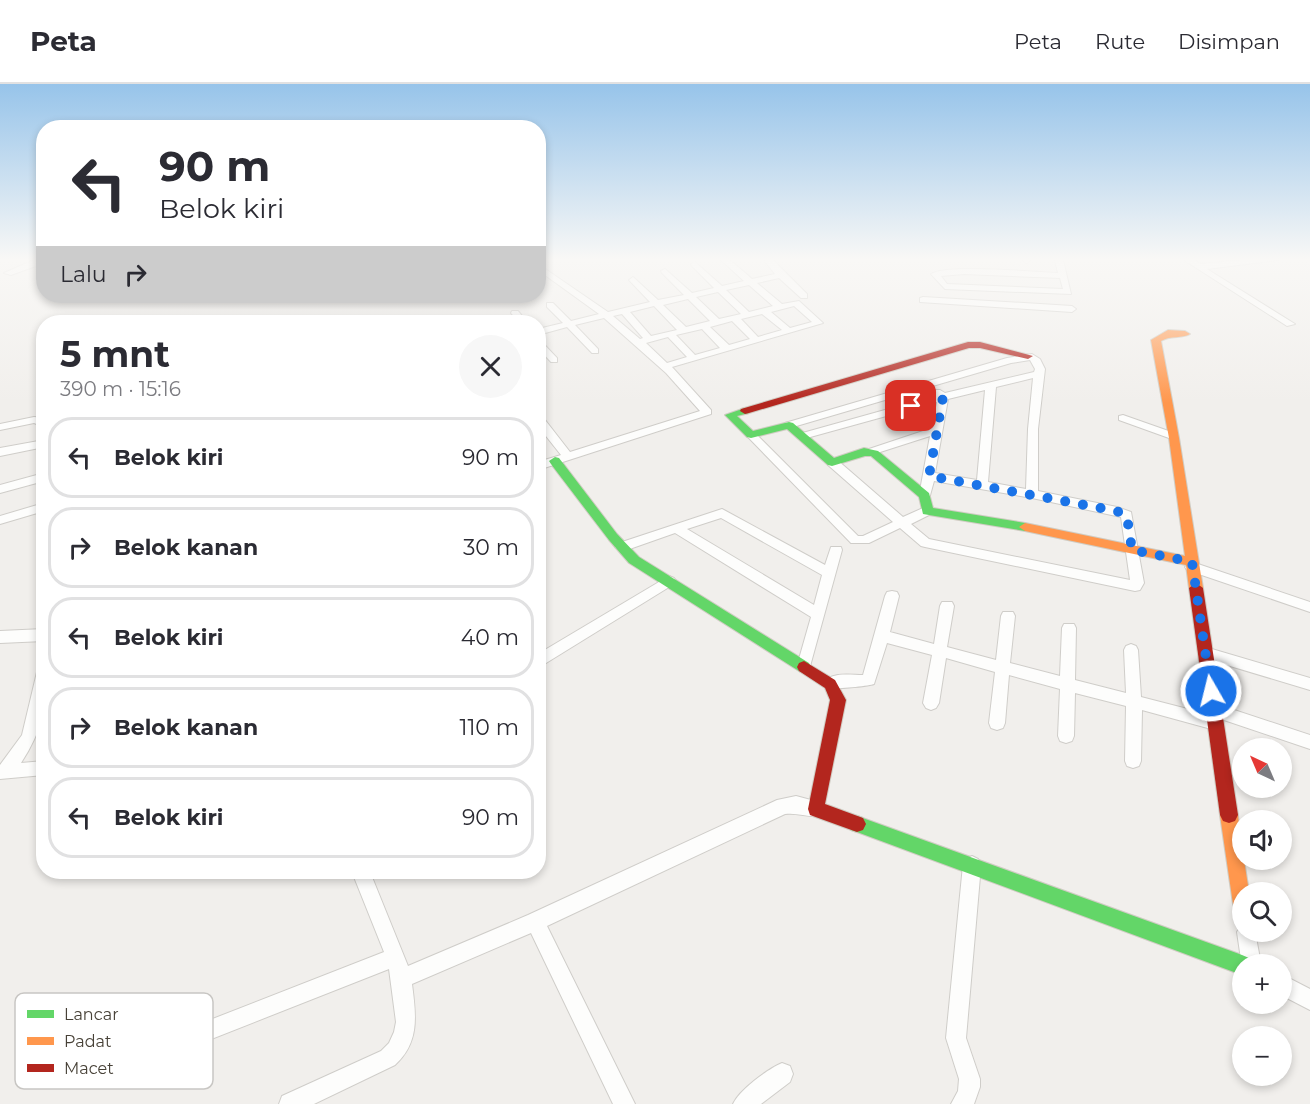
<!DOCTYPE html>
<html lang="id">
<head>
<meta charset="utf-8">
<style>
	body { margin:0; font-family:Montserrat,sans-serif; background:#f7f7f7; color:#2b2b33; height:100vh; display:flex; flex-direction:column; font-size:22px; white-space:nowrap }
	* { box-sizing:border-box; margin:0 }
	p { font-size:20px; color:#7c7c81 }
	.icon { flex:none; width:33px; height:33px; fill:none; stroke:currentColor; stroke-width:2; stroke-linecap:round; stroke-linejoin:round }
	.map { position:relative; flex:1; overflow:hidden }
	.details { position:absolute; left:36px; top:231px; width:510px; height:564px; display:flex; flex-direction:column; background:#fff; border-radius:24px; box-shadow:0 3px 9px #0003 }
	.details>* { flex:none }
	.hud { position:absolute; left:36px; top:36px; width:510px; height:183px; border-radius:24px; box-shadow:0 3px 9px #0003; background:#fff; color:#2b2b33; overflow:hidden }
	.needle { width:39px; rotate:316deg }
	.buttons { position:absolute; left:1232px; top:654px; display:grid; gap:12px }
	.buttons a { display:grid; place-items:center; width:60px; height:60px; border-radius:50%; background:#fff; box-shadow:0 3px 9px #0003; font-size:30px }
	.pin { position:absolute; display:grid; place-items:center; width:51px; height:51px; color:#fff; margin:-26px; border-radius:12px; box-shadow:0 3px 9px #0006 }
	.me { position:absolute; width:66px; margin:-33px; rotate:352deg; stroke-linejoin:round; filter:drop-shadow(0 0 4px #0008) }
	.turn { display:flex; align-items:center; gap:21px; height:126px; padding:0 24px; font-size:27px }
	.turn .icon { width:78px; height:78px; stroke-width:2.5 }
	.turn b { display:block; font-size:42px; line-height:51px }
	.then { display:flex; align-items:center; height:57px; padding:0 24px; background:#0003; gap:12px; font-size:22px }
	.round { display:grid; place-items:center; flex:none; width:63px; height:63px; border-radius:32px; background:#f7f7f7 }
	.summary { display:flex; align-items:center; justify-content:space-between; height:102px; padding:0 24px }
	h1 { font-size:36px; font-weight:700; line-height:45px }
	ul { padding:0; list-style:none }
	li { display:flex; align-items:center; gap:18px; height:81px; margin:0 12px 9px; padding:0 12px; border:3px solid #e1e1e2; border-radius:24px }
	li div { flex:1 }
	li b { display:block; font-size:22px }
	li em { font-style:normal }
	header { display:flex; align-items:center; gap:36px; box-sizing:border-box; height:84px; padding:0 30px; background:#fff; border-bottom:2px solid #e1e1e2 }
	header strong { font-size:28px }
	nav { display:flex; gap:33px; margin-inline-start:auto; font-size:21px }
	.map>svg:first-child { display:block }
</style>
</head>
<body>
<header>
<strong>Peta</strong>
<nav><a>Peta</a><a>Rute</a><a>Disimpan</a></nav>
</header>
<div class="map">
<svg width="1310" height="1020" viewBox="0 0 1310 1020">
	<rect width="100%" height="100%" fill="#f1efec"/>
	<g fill="none" stroke-linecap="round" stroke-linejoin="round">
		<!-- street casing -->
		<g stroke="#cfcdc9" stroke-width="2">
			<g id="street">
				<path d="M34,176H44V179L11,191L4,189Z"/>
				<path d="M721,176H730L752,195L775,190L764,176H773L807,210V214H801L779,194L757,199L782,220L799,217L823,239L672,283L711,326V330L538,386V378L561,371L538,342V331L542,332L570,368L700,327L666,289L604,234L575,241L598,265V269H592L567,243L538,251V245L563,239L547,223V219H553L571,237L599,230L538,186V180L608,228L650,218L629,196L633,193L658,216L684,211L662,189L661,187L665,185L692,209L714,204L692,182L691,180L695,178L722,202L744,197ZM749,201L773,222L749,228L726,206ZM718,208L741,230L719,235L696,213ZM688,215L710,237L686,243L663,221ZM654,222L677,246L651,252L630,228ZM794,222L812,238L790,244L771,228ZM622,230L643,254L640,255L613,232ZM762,230L782,246L758,253L741,235ZM732,237L750,255L729,261L710,243ZM702,245L720,264L695,271L676,251ZM668,253L687,273L667,279L646,259Z"/>
				<path d="M1022,176H1030V177L1026,179Z"/>
				<path d="M1055,176H1063L1071,210L945,205L931,190C947,180 1034,188 1058,189ZM964,190L1060,194L1063,205L947,200L941,192Z"/>
				<path d="M1184,176H1194L1201,180L1243,176H1278L1207,185L1295,240L1287,242Z"/>
				<path d="M465,212H476L472,215Z"/>
				<path d="M923,213L1072,222L1076,225L1072,228L920,218V214Z"/>
				<path d="M512,227H518L527,238H519L511,229Z"/>
				<path d="M482,235L487,238H476L478,236Z"/>
				<path d="M538,254L557,274V278H551L538,264Z"/>
				<path d="M1032,270L1040,275L1045,285L1038,345V407L1117,423L1131,428L1144,499L1140,506L1135,507L925,463L921,462L900,444L869,459H851L746,351L751,348L755,349L858,452H863L893,438L828,381V375H836L903,433L923,424H931L933,427L931,430L911,440L929,455L1130,496L1121,433L1032,414L934,397L929,415H921L919,412L930,352L874,370H866V366L932,344L937,318L803,355L798,352L799,350L935,312L931,308L932,306H940L945,309L1034,288L1035,285L1030,276L1011,279L793,343H785L784,341L785,339L1007,274ZM1033,294L1028,345L1026,405L988,398L996,303ZM985,306L977,396L935,389L948,315Z"/>
				<path d="M1123,331L1177,350L1178,352L1177,354H1169L1119,336V332Z"/>
				<path d="M34,333L44,334V343L34,339L0,346V340Z"/>
				<path d="M44,356V363L0,372V364Z"/>
				<path d="M44,389V397L0,409V401Z"/>
				<path d="M44,419V427L0,440V432Z"/>
				<path d="M722,425L825,481L831,463H841L842,466L809,586L804,588L799,586L797,582L811,533L675,449L621,468L615,463L616,460ZM721,434L822,491L814,521L687,445Z"/>
				<path d="M1192,478L1310,518V528L1187,486L1185,483Z"/>
				<path d="M669,492L674,494L676,497L674,500L538,584V570Z"/>
				<path d="M892,507L897,508L899,512L890,548L934,560L940,522L942,518H952L954,522L947,563L996,576L1001,532L1003,528H1013L1015,532L1010,579L1060,592L1062,544L1064,540H1074L1076,544L1075,596L1126,609L1124,566L1126,562L1131,560L1136,562L1138,566L1141,613L1207,630L1205,626L1208,621L1213,619L1310,651V665L1221,635L1223,639L1221,644L1215,646L1142,626L1141,677L1139,682L1133,684L1127,682L1125,677L1126,622L1075,609L1074,652L1072,657L1066,659L1060,657L1058,652L1060,605L1009,591L1005,639L1003,644L997,646L991,644L989,639L995,588L946,574L939,619L936,624L931,626L926,624L923,619L932,571L887,559L874,600C869,602 829,606 825,604L823,600C830,587 850,591 863,591L885,512L887,508Z"/>
				<path d="M44,545V557L0,559V547Z"/>
				<path d="M1205,563L1310,594V606L1200,573L1198,569L1200,565Z"/>
				<path d="M44,582C44,625 45,642 21,679L44,677V691L0,695V681L22,651L37,588L39,584Z"/>
				<path d="M796,712L822,719L824,725L822,731C812,735 798,728 785,730L547,842L635,1020H613L531,849L412,900C416,931 420,958 395,981L314,1020H279L282,1012L381,967L389,959L394,948L396,938L389,885L158,976L151,973L148,966L151,959L384,868L352,788H370L408,882L528,831L777,716Z"/>
				<path d="M972,772L978,775L981,781L966,954L980,995V1003L974,1020H951L958,1007L959,995L946,954L963,781L966,775Z"/>
				<path d="M1242,840V848H1255L1261,880L1242,882L1237,848Z"/>
				<path d="M1281,890L1310,905V926L1281,911Z"/>
				<path d="M782,979L790,982L793,990L790,998L761,1020H733C739,1006 768,985 782,979Z"/>
			</g>
		</g>
		<!-- fast casing -->
		<g stroke="#d0ccc3" stroke-width="2">
			<g id="fast">
				<path d="M745,324L749,325V329L737,332L753,347L789,338L793,339L834,374L864,364L878,367L929,409L933,424L1025,439L1031,443L1025,447L923,430L919,413L871,372H865L832,382L828,381L787,345L751,354L747,353L725,331Z"/>
				<path d="M555,373L559,374L617,450L639,473L809,579L811,583L809,587L804,589L799,587L629,479L609,456L551,380L549,377Z"/>
				<path d="M857,732L1242,871L1249,874L1252,880H1242V891L857,748L851,746L848,740L851,734Z"/>
			</g>
		</g>
		<!-- slow casing -->
		<g stroke="#d0ccc3" stroke-width="2">
			<g id="slow">
				<path d="M1168,246L1185,247L1190,250C1182,255 1171,251 1161,257L1179,354L1203,504L1196,509L1189,504L1186,481L1025,447L1019,443L1025,439L1185,472L1169,354L1151,256Z"/>
				<path d="M1229,723L1235,725L1238,731L1242,776H1244L1249,808H1242V829L1235,827L1233,820L1220,731L1223,725Z"/>
			</g>
		</g>
		<!-- jam casing -->
		<g stroke="#d0ccc3" stroke-width="2">
			<g id="jam">
				<path d="M968,258H980L1033,272L1028,275L980,264H969L749,329L745,330L740,327L741,325Z"/>
				<path d="M1196,499L1203,504L1238,731L1235,737L1229,739L1223,737L1220,731L1189,504Z"/>
				<path d="M804,577L835,596L846,616L825,720L863,734L866,740L863,746L857,748L810,731L808,725L830,616L825,604L799,587L797,583L799,579Z"/>
			</g>
		</g>
		<!-- street -->
		<use href="#street" fill="#fdfdfc" fill-rule="evenodd"/>
		<!-- fast -->
		<use href="#fast" fill="#63d668" fill-rule="evenodd"/>
		<!-- slow -->
		<use href="#slow" fill="#ff974d" fill-rule="evenodd"/>
		<!-- jam -->
		<use href="#jam" fill="#b3261e" fill-rule="evenodd"/>
	</g>
	<!-- sky -->
	<linearGradient id="sky" x2="0" y2="1"><stop stop-color="#97c4ea"/><stop offset="0.55" stop-color="#f9f8f6"/><stop offset="1" stop-color="#f9f8f6" stop-opacity="0"/></linearGradient>
	<rect width="1310" height="319" fill="url(#sky)"/>
	<g fill="none" stroke-linecap="round" stroke-linejoin="round">
		<!-- route -->
		<path stroke="#1a73e8" stroke-width="10" stroke-dasharray="0 18" d="M911,322L943,313L929,392L1117,427L1127,433L1132,466L1192,478L1211,607"/>
	</g>
	<!-- legend -->
	<rect x="15" y="909" width="198" height="96" rx="9" fill="#fff" stroke="#c8c6c3" stroke-width="1.5"/>
	<rect x="27" y="926" width="27" height="8" fill="#63d668"/>
	<rect x="27" y="953" width="27" height="8" fill="#ff974d"/>
	<rect x="27" y="980" width="27" height="8" fill="#b3261e"/>
	<g font-size="16" fill="#474137">
		<text x="64" y="936">Lancar</text>
		<text x="64" y="963">Padat</text>
		<text x="64" y="990">Macet</text>
	</g>
</svg>
<div class="buttons">
<a><svg class="needle" viewBox="-14 -14 28 28"><path d="M0-13l5 13h-10z" fill="#e53935"/><path d="M0 13l5-13h-10z" fill="#7c7c81"/></svg></a>
<a><svg class="icon" aria-label="sound" viewBox="0 0 24 24"><path d="M4 9h4l5-4v14l-5-4H4zM17 9q2 3 0 6"/></svg></a>
<a><svg class="icon" aria-label="search" viewBox="0 0 24 24"><circle cx="10" cy="10" r="6"/><path d="M15 15l6 6"/></svg></a>
<a>+</a>
<a>−</a>
</div>
<div class="pin" style="left:911px;top:322px;background:#d93025"><svg class="icon" aria-label="arrive" viewBox="0 0 24 24"><path d="M6 21V4h12l-3 4 3 4H6"/></svg></div>
<svg class="me" style="left:1211px;top:607px" viewBox="-20 -20 40 40"><circle r="17" fill="#1a73e8" stroke="#fff" stroke-width="3"/><path d="M0-11L8 9 0 5-8 9z" fill="#fff"/></svg>
<div class="hud">
<div class="turn"><svg class="icon" aria-label="left" viewBox="0 0 24 24"><path d="M17 20v-9H6M10 6l-5 5 5 5"/></svg><div><b>90 m</b>Belok kiri</div></div>
<div class="then">Lalu<svg class="icon" aria-label="right" viewBox="0 0 24 24"><path d="M7 20v-9h11M14 6l5 5-5 5"/></svg></div>
</div>
<section class="details">
<div class="summary"><div><h1>5 mnt</h1><p>390 m · 15:16</p></div><a class="round"><svg class="icon" aria-label="close" viewBox="0 0 24 24"><path d="M6 6l12 12M18 6L6 18"/></svg></a></div>
<ul>
<li><svg class="icon" aria-label="left" viewBox="0 0 24 24"><path d="M17 20v-9H6M10 6l-5 5 5 5"/></svg><div><b>Belok kiri</b></div><em>90 m</em></li>
<li><svg class="icon" aria-label="right" viewBox="0 0 24 24"><path d="M7 20v-9h11M14 6l5 5-5 5"/></svg><div><b>Belok kanan</b></div><em>30 m</em></li>
<li><svg class="icon" aria-label="left" viewBox="0 0 24 24"><path d="M17 20v-9H6M10 6l-5 5 5 5"/></svg><div><b>Belok kiri</b></div><em>40 m</em></li>
<li><svg class="icon" aria-label="right" viewBox="0 0 24 24"><path d="M7 20v-9h11M14 6l5 5-5 5"/></svg><div><b>Belok kanan</b></div><em>110 m</em></li>
<li><svg class="icon" aria-label="left" viewBox="0 0 24 24"><path d="M17 20v-9H6M10 6l-5 5 5 5"/></svg><div><b>Belok kiri</b></div><em>90 m</em></li>
</ul>
</section>
</div>
</body>
</html>
